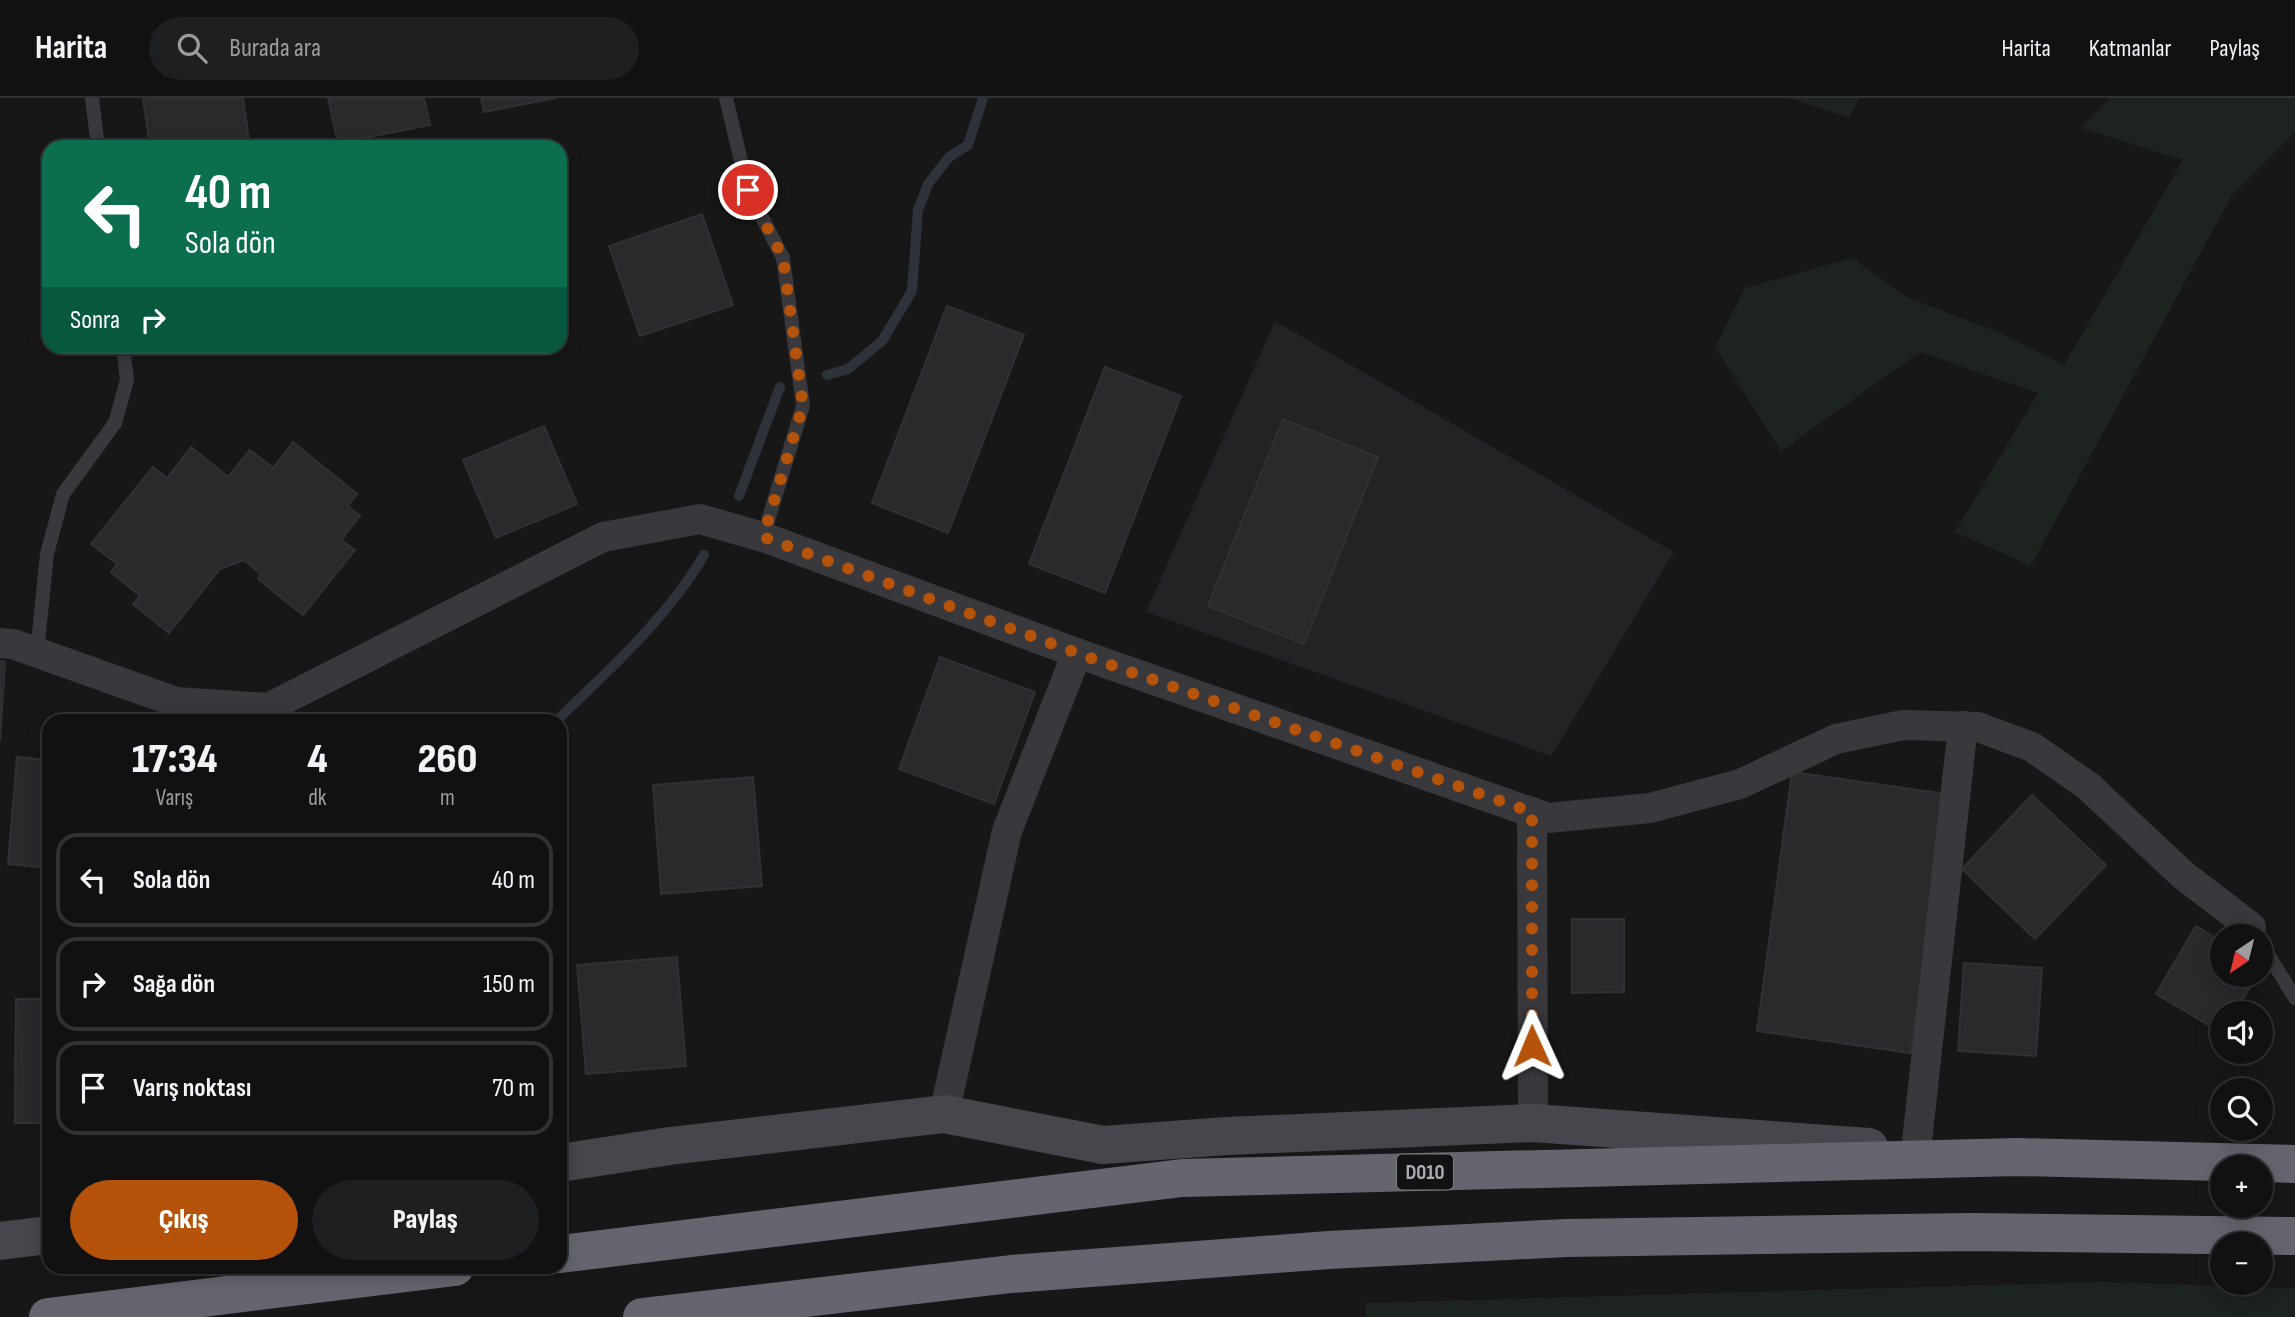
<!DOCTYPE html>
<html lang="tr">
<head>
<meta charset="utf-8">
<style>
	body { margin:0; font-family:"Sofia Sans Condensed",sans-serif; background:#1e1f20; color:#f1f3f6; height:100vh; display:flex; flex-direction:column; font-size:26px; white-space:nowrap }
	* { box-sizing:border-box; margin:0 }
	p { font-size:23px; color:#9c9d9f }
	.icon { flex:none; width:38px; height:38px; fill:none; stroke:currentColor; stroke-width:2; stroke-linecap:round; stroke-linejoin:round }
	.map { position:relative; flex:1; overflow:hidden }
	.side { position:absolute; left:42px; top:616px; width:525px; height:560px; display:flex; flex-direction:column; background:#111112; border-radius:21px; box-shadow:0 4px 18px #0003,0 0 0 2px #303132 }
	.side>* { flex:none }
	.hud { position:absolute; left:42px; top:42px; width:525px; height:214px; border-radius:21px; box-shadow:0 4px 18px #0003,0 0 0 2px #303132; background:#0b6e4f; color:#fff; overflow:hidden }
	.needle { width:46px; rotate:215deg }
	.tools { position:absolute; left:2210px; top:826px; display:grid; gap:14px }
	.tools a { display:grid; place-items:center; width:63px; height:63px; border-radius:50%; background:#111112; box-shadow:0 4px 18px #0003,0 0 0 2px #303132; font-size:35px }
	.pin { position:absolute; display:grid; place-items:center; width:60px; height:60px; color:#fff; margin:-30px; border:4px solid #fff; border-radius:50%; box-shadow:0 2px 7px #0007 }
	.me { position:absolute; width:77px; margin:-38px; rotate:359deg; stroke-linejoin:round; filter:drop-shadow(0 0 5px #0008) }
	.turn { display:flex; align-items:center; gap:24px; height:147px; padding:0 28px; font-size:32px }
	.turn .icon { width:91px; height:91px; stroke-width:2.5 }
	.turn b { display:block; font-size:49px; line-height:60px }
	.then { display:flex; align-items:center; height:66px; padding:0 28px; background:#0003; gap:14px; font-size:26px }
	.eta { display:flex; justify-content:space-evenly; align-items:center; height:119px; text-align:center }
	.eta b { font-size:42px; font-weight:800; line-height:49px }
	.button { display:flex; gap:14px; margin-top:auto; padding:14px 28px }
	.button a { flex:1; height:80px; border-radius:42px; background:#b45309; color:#fff; font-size:28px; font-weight:800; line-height:80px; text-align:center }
	.button a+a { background:#1e1f20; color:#f1f3f6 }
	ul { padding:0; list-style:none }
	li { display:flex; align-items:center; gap:21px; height:94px; margin:0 14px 10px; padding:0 14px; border:4px solid #303132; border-radius:21px }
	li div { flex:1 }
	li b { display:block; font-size:26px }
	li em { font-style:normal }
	header { display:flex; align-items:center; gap:42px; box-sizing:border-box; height:98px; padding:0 35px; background:#111112; border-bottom:2px solid #303132 }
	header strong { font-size:33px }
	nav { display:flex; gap:38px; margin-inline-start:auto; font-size:24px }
	.search { width:490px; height:63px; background:#1e1f20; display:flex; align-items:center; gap:18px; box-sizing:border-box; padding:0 24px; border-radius:38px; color:#9c9d9f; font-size:26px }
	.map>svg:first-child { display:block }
</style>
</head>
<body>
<header>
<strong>Harita</strong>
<div class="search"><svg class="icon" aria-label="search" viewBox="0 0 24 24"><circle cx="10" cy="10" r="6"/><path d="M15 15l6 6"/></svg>Burada ara</div>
<nav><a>Harita</a><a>Katmanlar</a><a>Paylaş</a></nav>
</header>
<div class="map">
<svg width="2295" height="1219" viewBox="0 0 2295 1219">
	<rect width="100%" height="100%" fill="#171718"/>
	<!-- built -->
	<path fill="#232325" d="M1275,223L1674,454L1551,658L1146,514Z"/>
	<!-- green -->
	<g fill="#1d231f">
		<path d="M1789,0H1859L1849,20Z"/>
		<path d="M2111,0H2295V34L2232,97L2031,468L1955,434L2038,295L1920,254L1781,353L1715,249L1745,190L1852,160L1909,200L1996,233L2064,267L2183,62L2081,30Z"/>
		<path d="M2098,1184L2295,1190V1219H1366V1205Z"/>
	</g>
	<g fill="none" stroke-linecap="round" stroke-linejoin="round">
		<!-- stream -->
		<g stroke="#2e333b" stroke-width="10">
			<path d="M827,277L848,271L882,243L912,193L918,112L928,86L949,59L968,47L983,0"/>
			<path d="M739,398L780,289"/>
			<path d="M556,623C608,573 668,519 704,457"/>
		</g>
	</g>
	<!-- building -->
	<g fill="#2a2a2c" stroke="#313134" stroke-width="2">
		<path d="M143,0H243L250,49H150Z"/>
		<path d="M328,0H424L430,27L338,45Z"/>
		<path d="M481,0H556L484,14Z"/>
		<path d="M702,116L733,207L640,238L609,148Z"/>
		<path d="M947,208L1024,237L948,435L872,405Z"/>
		<path d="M1105,269L1181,298L1105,495L1029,466Z"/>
		<path d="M1283,321L1378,359L1304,546L1208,508Z"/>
		<path d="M544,328L577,406L496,440L463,362Z"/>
		<path d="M293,344L357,396L348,408L360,418L341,442L355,452L303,517L258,481L261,476L244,462L220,471L169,535L133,506L140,498L111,474L117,466L91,446L153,369L167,380L191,349L228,379L250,352L273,370Z"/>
		<path d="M940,559L1035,594L994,706L899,671Z"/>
		<path d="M0,563L5,564L0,643Z"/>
		<path d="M17,659L49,662V770L8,766Z"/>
		<path d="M1792,674L1947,696L1911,955L1757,933Z"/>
		<path d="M753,679L762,788L661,796L653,687Z"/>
		<path d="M2032,697L2106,767L2035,841L1962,771Z"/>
		<path d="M1572,821H1624V894L1572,895Z"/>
		<path d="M2196,828L2222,844V877H2257L2235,915H2222V935L2156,896Z"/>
		<path d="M677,859L686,968L586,976L577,867Z"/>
		<path d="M1964,865L2042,870L2036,958L1958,953Z"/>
		<path d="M16,901H49V1025H15Z"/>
	</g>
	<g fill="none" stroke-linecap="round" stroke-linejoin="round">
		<!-- lane -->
		<g stroke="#38383d" stroke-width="14">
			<path d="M92,0L98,49"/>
			<path d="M726,0L748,92L783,160L803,308L763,439"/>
			<path d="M37,555L47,456L63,396L115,325L127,282L123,248"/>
			<path d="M2261,845L2295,900"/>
		</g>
		<!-- street -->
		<g stroke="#38383d" stroke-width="30">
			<path d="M0,545L13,546L176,604L268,610L603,439L700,421L763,439L1085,558L1548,720L1650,710L1740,686L1836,641L1903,627L1978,629L2032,649L2088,688L2183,777L2251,829"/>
			<path d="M1532,714L1533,1025"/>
			<path d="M944,1016L1007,733L1077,555"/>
			<path d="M1916,1052L1963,628"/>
		</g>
		<!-- secondary -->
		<g stroke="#46464d" stroke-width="38">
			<path d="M560,1065L670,1048L944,1016L1103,1047L1227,1038L1533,1025L1869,1049"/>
			<path d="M0,1143L49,1137"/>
		</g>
		<!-- highway -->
		<g stroke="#64656e" stroke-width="38">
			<path d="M560,1156L1182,1080L2018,1059L2295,1066"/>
			<path d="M48,1219L455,1169"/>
			<path d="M642,1219L1011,1176L1329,1152L1566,1140L1971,1134L2295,1138"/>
		</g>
	</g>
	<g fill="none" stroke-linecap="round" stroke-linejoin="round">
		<!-- route -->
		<path stroke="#b45309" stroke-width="12" stroke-dasharray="0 21.6" d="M748,92L783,160L803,308L763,439L1085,558L1532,714V948"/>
	</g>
	<g text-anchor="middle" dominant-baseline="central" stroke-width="7" stroke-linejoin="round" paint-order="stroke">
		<!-- shield labels -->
		<rect fill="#121213" stroke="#7c7d86" stroke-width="2" x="1397" y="1056.5" width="56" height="35" rx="5"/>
		<g font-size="21" font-weight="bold" fill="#aaabb7">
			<text x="1425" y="1074">D010</text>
		</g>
	</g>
</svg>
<div class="tools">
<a><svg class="needle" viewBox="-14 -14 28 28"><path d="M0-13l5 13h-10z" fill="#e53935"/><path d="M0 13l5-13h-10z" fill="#9c9d9f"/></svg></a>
<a><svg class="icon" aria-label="sound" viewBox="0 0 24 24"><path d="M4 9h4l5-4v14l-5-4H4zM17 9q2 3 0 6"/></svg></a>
<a><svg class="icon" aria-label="search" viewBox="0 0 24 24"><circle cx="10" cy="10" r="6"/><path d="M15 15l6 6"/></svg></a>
<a>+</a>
<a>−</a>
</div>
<div class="pin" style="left:748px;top:92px;background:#d93025"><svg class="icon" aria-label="arrive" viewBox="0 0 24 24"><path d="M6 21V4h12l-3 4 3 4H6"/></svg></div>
<svg class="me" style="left:1532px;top:948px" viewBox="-20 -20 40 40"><path d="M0-17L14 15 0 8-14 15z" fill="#b45309" stroke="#fff" stroke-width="4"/></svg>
<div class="hud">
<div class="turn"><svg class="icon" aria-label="left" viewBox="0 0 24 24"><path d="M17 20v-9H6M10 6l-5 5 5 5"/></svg><div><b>40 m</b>Sola dön</div></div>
<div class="then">Sonra<svg class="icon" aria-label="right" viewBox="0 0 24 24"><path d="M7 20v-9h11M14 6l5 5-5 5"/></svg></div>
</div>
<section class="side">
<div class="eta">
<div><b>17:34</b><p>Varış</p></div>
<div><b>4</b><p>dk</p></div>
<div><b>260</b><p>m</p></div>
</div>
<ul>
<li><svg class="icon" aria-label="left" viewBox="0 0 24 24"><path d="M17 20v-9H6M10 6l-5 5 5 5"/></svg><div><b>Sola dön</b></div><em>40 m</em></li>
<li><svg class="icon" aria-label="right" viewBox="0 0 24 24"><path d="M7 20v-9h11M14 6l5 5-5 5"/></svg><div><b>Sağa dön</b></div><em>150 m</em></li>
<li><svg class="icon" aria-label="arrive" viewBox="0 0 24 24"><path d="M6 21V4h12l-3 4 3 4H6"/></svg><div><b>Varış noktası</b></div><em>70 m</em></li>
</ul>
<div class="button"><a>Çıkış</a><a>Paylaş</a></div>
</section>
</div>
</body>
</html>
